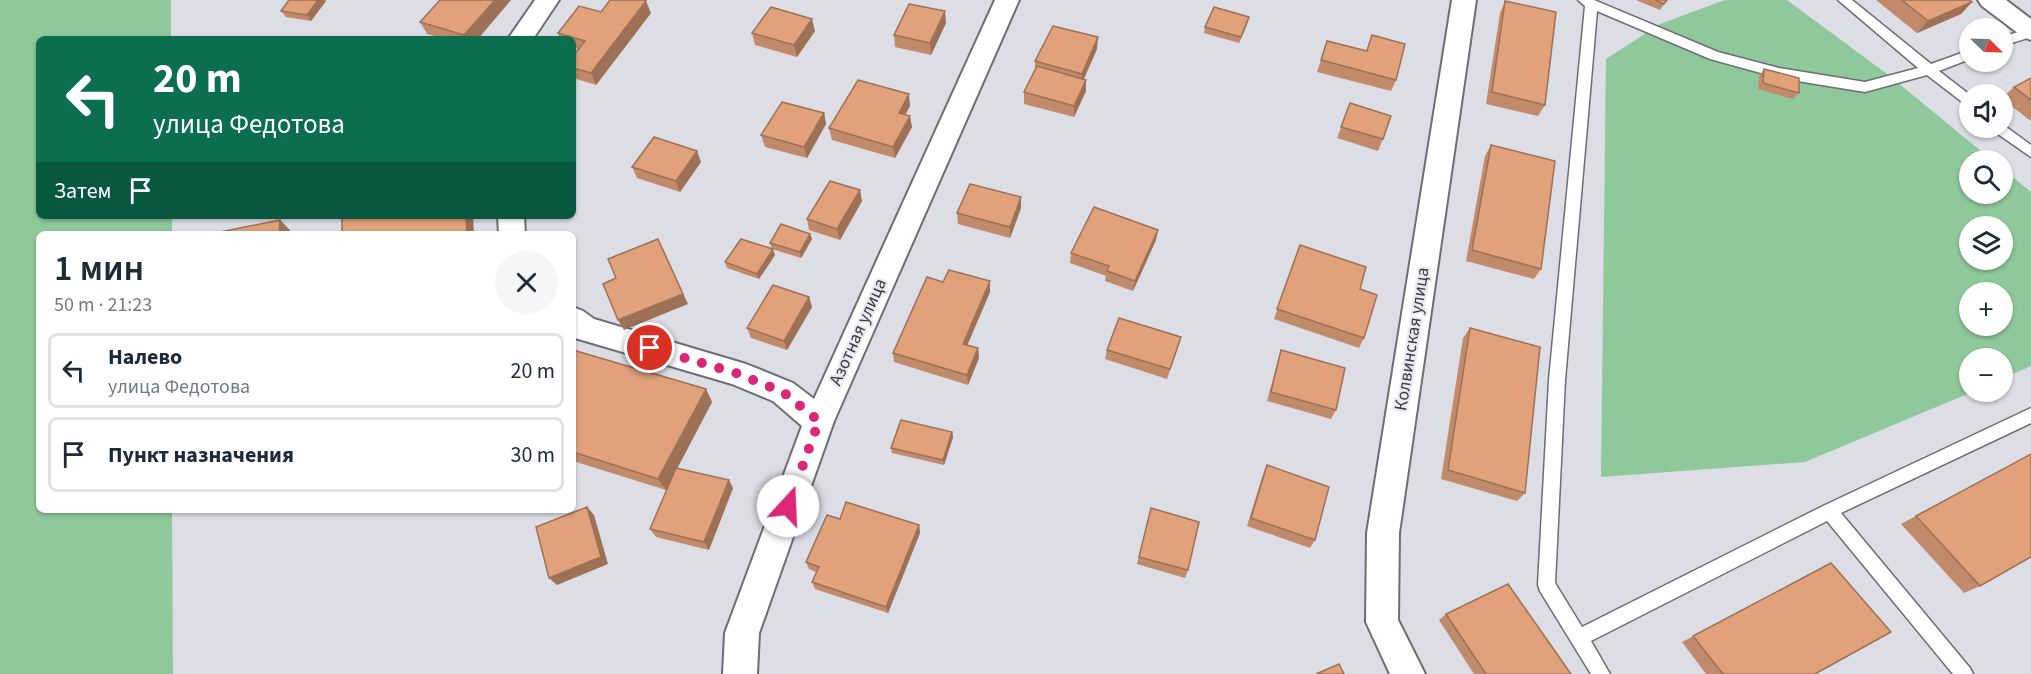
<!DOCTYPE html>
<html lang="ru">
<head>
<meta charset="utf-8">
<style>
	body { margin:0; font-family:"Source Sans 3",sans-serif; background:#f6f6f7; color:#1f2937; height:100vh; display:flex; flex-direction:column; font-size:22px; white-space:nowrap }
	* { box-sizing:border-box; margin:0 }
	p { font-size:20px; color:#747a83 }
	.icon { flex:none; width:33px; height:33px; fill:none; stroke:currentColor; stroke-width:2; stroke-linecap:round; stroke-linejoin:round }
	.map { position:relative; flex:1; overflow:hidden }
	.side { position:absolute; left:36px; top:231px; width:540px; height:282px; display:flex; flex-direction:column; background:#fff; border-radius:9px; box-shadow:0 2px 4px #0004 }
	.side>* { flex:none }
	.banner { position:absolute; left:36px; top:36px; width:540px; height:183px; border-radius:9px; box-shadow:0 2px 4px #0004; background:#0b6e4f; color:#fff; overflow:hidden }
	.needle { width:39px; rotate:113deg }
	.fabs { position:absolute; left:1959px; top:18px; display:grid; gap:12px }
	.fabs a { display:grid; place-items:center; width:54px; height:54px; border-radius:50%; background:#fff; box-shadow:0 2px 4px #0004; font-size:30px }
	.pin { position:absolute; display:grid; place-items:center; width:51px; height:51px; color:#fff; margin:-26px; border:3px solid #fff; border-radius:50%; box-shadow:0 2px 6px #0007 }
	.me { position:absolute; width:66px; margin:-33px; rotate:20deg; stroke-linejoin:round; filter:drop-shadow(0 0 4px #0008) }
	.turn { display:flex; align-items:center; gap:21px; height:126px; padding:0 18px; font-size:27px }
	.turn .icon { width:78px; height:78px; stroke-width:2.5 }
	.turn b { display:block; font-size:42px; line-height:51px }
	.then { display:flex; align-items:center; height:57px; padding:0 18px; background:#0003; gap:12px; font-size:22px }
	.round { display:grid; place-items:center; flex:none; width:63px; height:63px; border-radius:32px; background:#f6f6f7 }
	.overview { display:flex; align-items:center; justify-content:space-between; height:102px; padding:0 18px }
	h1 { font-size:36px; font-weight:600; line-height:45px }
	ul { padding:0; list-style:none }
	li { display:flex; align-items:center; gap:18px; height:75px; margin:0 12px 9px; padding:0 6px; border:3px solid #e0e1e3; border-radius:9px }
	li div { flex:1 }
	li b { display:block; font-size:22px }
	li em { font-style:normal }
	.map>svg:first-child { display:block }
</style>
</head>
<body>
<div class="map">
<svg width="2031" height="674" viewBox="0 0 2031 674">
	<rect width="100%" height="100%" fill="#dddde5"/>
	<!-- green -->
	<g fill="#8fc89b" fill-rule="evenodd">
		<path d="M0,0H171V39H39V216H172V234H39V510H172L173,674H0Z"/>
		<path d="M1725,0H1787L1887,74L1992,160H1970V194H2002L2003,169L2031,192V366L2003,378L2002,358H1970V392H1972L1805,462L1601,477L1606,59L1660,24ZM1970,226H2002V260H1970ZM1970,292H2002V326H1970Z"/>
	</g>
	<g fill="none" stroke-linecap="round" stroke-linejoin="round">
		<!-- service casing -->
		<g stroke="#6d6e74" stroke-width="3">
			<g id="service">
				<path d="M1578,0H1594L1718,52L1779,68L1865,82L1918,68L1838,0H1852L1931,64L1970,50V59L1939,71L1970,95V108L1927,75L1865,92L1779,78L1710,59L1597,11L1565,380L1555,583L1582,627L1823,506L2031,408V423L1841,513L1970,668L1973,674H1953L1827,521L1591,641L1610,674H1591L1540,591L1538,585L1549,380L1585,6Z"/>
				<path d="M2031,28V37L2002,46V37Z"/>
				<path d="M2002,124L2031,145V157L1995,132L1994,128H2002Z"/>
			</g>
		</g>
		<!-- minor casing -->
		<g stroke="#6d6e74" stroke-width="4">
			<g id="minor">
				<path d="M535,0H559L533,39H508Z"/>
				<path d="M995,0H1019L834,421L759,633L757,674H723L725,633L802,426L773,401L732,384L575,338L573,336V307L583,311L594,319L746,364L793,383L814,399Z"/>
				<path d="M1452,0H1476L1399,533L1398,620L1425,674H1390L1366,622L1367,533Z"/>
				<path d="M1978,0H2006L2031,19V40L2023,37L1982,6Z"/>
				<path d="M498,216H524L525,234H499Z"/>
			</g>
		</g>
		<!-- service -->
		<use href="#service" fill="#fff" fill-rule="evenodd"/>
		<!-- minor -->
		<use href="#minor" fill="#fff" fill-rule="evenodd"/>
	</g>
	<!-- wall -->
	<g fill="#c18a6a">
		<path d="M1636,0H1667L1660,10Z"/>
		<path d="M1876,0H1970L1972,2L1961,14L1917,33Z"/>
		<path d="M326,1L311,21L286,17L281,11Z"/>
		<path d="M1505,1L1545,105L1538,116L1486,104L1500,13Z"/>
		<path d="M601,12L651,13L596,85L573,78V56L579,49L573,48V39H560L558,33Z"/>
		<path d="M420,22L478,39H445L427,34Z"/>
		<path d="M946,23L931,55L895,47L894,35Z"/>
		<path d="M1247,24L1239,43L1204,33L1205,27Z"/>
		<path d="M815,31L797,57L755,45L752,33Z"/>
		<path d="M1372,35L1396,80L1391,91L1317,72L1327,41L1366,51Z"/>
		<path d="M1097,49L1084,79L1086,91L1074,117L1024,104V92L1035,70V61Z"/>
		<path d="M1764,69L1799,93L1793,99L1758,89L1759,76Z"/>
		<path d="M2031,78V121L2002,99V98L2014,87Z"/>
		<path d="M1350,103L1383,139L1378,151L1337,138Z"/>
		<path d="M910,106L905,115L912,127L895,158L832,140L829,128Z"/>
		<path d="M824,113L826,124L807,158L765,147L761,135Z"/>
		<path d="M1491,145L1541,269L1534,279L1466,261L1485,156Z"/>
		<path d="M701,162L680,192L637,178L632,167Z"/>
		<path d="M1021,197V208L1010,238L958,224L957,213Z"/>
		<path d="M862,201L840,240L809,230L807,219Z"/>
		<path d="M810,234L812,239L801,258L772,249L770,243Z"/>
		<path d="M1156,240L1133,291L1105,281L1106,276L1070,263L1071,253Z"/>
		<path d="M1300,245L1360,289L1364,338L1359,348L1274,319Z"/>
		<path d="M775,255L759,279L727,268L725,262Z"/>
		<path d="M990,281V292L967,345L978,348L979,358L968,385L894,362L893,353L943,282Z"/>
		<path d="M809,297L812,307L787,350L751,338L747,328Z"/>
		<path d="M1470,328L1525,493L1517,501L1441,479L1463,338Z"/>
		<path d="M1178,347L1167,379L1105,359L1107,350Z"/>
		<path d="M573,350L706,389L712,402L677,468L733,488L709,550L656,537L650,529L670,483L666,490L573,461Z"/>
		<path d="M1281,350L1336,410L1331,419L1267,401L1278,360Z"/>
		<path d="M952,432L953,437L944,465L892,453L891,448Z"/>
		<path d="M2031,454L1980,586L1964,593L1901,524Z"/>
		<path d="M1267,465L1315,540L1310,548L1247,526L1263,474Z"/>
		<path d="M1151,508L1188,570L1185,578L1137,564Z"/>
		<path d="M840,519L919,525L920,533L888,613L815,589L812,582L816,572L809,569L806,562Z"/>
		<path d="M1831,563L1815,674H1706L1682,642Z"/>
		<path d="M1446,614L1571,674H1474L1439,620Z"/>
	</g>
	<!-- shaded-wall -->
	<g fill="#9d7156">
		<path d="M318,0H325L326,1L311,21L307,15Z"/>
		<path d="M495,0H511L478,39H467L464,35Z"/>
		<path d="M646,1L651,13L596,85L591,73Z"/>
		<path d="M1972,2L1961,14L1917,33L1928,21Z"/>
		<path d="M945,11L946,23L931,55L930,43Z"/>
		<path d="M1249,17L1247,24L1239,43L1241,37Z"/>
		<path d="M812,19L815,31L797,57L794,45Z"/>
		<path d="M1098,37L1097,49L1081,85L1082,74Z"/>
		<path d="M1086,80V91L1074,117V106Z"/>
		<path d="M909,94L910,106L900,124L899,113Z"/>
		<path d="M824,113L826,124L807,158L804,147Z"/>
		<path d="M910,116L912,127L895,158L893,147Z"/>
		<path d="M697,151L701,162L680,192L676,181Z"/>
		<path d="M860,190L862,201L840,240L837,229Z"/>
		<path d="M1021,197V208L1010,238V227Z"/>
		<path d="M466,216H473L474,234H467Z"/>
		<path d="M280,220L290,230L289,234H279Z"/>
		<path d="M1158,230L1156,240L1133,291L1135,281Z"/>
		<path d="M810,234L812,239L801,258L800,252Z"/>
		<path d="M658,239L688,304L624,330L618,320Z"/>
		<path d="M773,249L775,255L759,279L757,274Z"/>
		<path d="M990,281V292L964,353L963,344Z"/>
		<path d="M809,297L812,307L787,350L784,341Z"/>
		<path d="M978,348L979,358L968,385L967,375Z"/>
		<path d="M706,389L712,402L666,490L658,479Z"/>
		<path d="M952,432L953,437L944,465L943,460Z"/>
		<path d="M729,480L733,488L709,550L704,542Z"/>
		<path d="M587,507L594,515L608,564L557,585L549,578Z"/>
		<path d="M919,525L920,533L888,613L886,607Z"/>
	</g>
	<!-- building -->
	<g fill="#e0a17b" stroke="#9d7156" stroke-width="1.5">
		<path d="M289,0H318L307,15L281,11Z"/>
		<path d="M440,0H495L464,35L420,22Z"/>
		<path d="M610,0H642L646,1L591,73L573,68V56L585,41L558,33L579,6L601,12Z"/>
		<path d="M1655,0H1667L1664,4Z"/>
		<path d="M1902,0H1970L1972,2L1928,21Z"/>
		<path d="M1505,1L1556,12L1545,105L1492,92Z"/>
		<path d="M909,4L945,11L930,43L894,35Z"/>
		<path d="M771,7L812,19L794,45L752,33Z"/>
		<path d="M1214,7L1249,17L1241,37L1205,27Z"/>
		<path d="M1053,26L1098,37L1082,74L1035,61Z"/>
		<path d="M1372,35L1405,44L1396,80L1321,60L1327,41L1367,51Z"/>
		<path d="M1037,66L1086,80L1074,106L1024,92Z"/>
		<path d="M1764,69L1799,78V93L1763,83Z"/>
		<path d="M2031,78V100L2014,87Z"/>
		<path d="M858,80L909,94L899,113L910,116L893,147L829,128Z"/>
		<path d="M782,102L824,113L804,147L761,135Z"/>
		<path d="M1350,103L1391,116L1383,139L1341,127Z"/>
		<path d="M654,137L697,151L676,181L632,167Z"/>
		<path d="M1491,145L1555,161L1541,269L1472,250Z"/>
		<path d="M830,181L860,190L837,229L807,219Z"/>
		<path d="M970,184L1021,197L1010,227L957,213Z"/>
		<path d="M1094,207L1158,230L1135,281L1107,271L1109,266L1071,253Z"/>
		<path d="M342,216H466L467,234H342Z"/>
		<path d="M280,220L279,234H210Z"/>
		<path d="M781,224L810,234L800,252L770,243Z"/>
		<path d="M658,239L683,294L618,320L603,284L616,278L608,259Z"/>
		<path d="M741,239L773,249L757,274L725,262Z"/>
		<path d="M1300,245L1366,267L1360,289L1377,295L1364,338L1277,309Z"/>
		<path d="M949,270L990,281L963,344L978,348L967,375L893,353L927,277L943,282Z"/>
		<path d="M773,285L809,297L784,341L747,328Z"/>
		<path d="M1119,318L1181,337L1170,369L1107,350Z"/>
		<path d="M1470,328L1540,347L1525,493L1448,470Z"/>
		<path d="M573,350L706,389L658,479L573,452Z"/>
		<path d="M1281,350L1345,368L1336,410L1271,392Z"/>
		<path d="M901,420L952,432L943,460L891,448Z"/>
		<path d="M2031,454V557L1980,586L1916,516Z"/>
		<path d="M1267,465L1329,487L1315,540L1251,518Z"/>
		<path d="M676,468L729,480L704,542L650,529Z"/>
		<path d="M846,502L919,525L886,607L812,582L819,567L806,562L827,515L840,519Z"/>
		<path d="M587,507L601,557L549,578L536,527Z"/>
		<path d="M1151,508L1199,522L1188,570L1139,557Z"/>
		<path d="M1831,563L1891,632L1815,674H1723L1693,636Z"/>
		<path d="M1508,584L1571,674H1486L1446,614Z"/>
		<path d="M1339,664L1344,674H1316Z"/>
	</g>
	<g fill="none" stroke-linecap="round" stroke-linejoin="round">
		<!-- route -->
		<path stroke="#db2777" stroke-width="10" stroke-dasharray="0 18" d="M650,348L736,373L783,392L819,421L788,506"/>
	</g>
	<g text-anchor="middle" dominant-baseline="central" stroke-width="4.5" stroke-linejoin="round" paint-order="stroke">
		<!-- street labels -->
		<g font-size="18" fill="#3b3b3e" stroke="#eaebf2">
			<text transform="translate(858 332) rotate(-66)">Азотная улица</text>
			<text transform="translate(1412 339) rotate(-81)">Колвинская улица</text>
		</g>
	</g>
</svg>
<div class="fabs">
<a><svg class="needle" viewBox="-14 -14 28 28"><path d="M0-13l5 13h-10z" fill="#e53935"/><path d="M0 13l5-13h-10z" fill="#747a83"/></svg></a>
<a><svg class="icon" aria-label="sound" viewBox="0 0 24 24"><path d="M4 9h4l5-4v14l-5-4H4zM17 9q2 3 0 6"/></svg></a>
<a><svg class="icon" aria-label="search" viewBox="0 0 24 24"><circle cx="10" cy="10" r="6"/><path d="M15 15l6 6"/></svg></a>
<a><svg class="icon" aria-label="layers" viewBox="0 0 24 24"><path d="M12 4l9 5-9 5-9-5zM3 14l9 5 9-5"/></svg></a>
<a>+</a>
<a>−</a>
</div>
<div class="pin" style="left:650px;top:348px;background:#d93025"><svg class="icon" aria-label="arrive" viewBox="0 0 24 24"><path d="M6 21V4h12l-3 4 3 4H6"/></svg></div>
<svg class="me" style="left:788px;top:506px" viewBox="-20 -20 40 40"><circle r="19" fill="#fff"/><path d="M0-13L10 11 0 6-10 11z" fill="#db2777"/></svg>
<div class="banner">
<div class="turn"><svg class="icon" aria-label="left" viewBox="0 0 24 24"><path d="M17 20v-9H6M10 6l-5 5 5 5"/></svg><div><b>20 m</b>улица Федотова</div></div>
<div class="then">Затем<svg class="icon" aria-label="arrive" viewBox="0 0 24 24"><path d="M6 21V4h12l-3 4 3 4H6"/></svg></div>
</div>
<section class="side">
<div class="overview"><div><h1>1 мин</h1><p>50 m · 21:23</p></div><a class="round"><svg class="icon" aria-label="close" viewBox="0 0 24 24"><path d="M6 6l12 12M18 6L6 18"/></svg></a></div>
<ul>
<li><svg class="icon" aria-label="left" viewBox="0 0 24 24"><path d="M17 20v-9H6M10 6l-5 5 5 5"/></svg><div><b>Налево</b><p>улица Федотова</p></div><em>20 m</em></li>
<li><svg class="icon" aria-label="arrive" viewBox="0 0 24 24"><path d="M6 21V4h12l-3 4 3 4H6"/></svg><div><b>Пункт назначения</b></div><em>30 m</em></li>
</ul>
</section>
</div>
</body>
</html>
